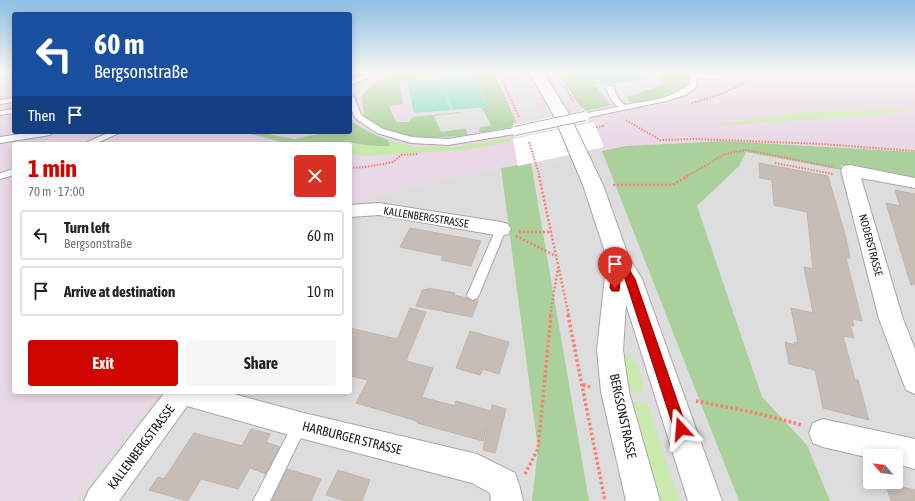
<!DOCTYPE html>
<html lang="en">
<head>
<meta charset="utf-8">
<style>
	body { margin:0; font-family:"Asap Condensed",sans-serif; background:#f6f6f6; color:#222; height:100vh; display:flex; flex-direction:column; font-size:15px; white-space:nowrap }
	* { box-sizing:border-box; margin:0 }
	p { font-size:13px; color:#767676 }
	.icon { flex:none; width:22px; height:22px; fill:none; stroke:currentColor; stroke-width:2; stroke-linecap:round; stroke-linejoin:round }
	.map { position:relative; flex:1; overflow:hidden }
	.drawer { position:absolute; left:12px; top:142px; width:340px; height:252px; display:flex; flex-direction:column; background:#fff; border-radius:4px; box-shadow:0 2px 10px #0003 }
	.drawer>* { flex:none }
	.top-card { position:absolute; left:12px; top:12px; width:340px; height:122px; border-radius:4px; box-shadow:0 2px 10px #0003; background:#1a4fa0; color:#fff; overflow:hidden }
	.needle { width:26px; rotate:299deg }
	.fabs { position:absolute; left:863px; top:449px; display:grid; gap:8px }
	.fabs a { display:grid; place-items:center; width:40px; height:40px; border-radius:4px; background:#fff; box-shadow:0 2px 10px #0003; font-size:20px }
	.pin { position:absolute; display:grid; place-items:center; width:34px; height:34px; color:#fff; margin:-41px -17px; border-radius:50% 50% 50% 0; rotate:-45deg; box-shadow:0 0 4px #0007 }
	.pin .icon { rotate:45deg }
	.me { position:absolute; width:44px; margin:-22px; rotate:341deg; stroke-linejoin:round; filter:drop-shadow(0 0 3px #0008) }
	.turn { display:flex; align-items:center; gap:14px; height:84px; padding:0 16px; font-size:18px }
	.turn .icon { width:52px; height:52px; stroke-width:2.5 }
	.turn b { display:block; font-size:28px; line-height:34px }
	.then { display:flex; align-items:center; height:38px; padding:0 16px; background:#0003; gap:8px; font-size:15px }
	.round { display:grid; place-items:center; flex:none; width:42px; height:42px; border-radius:4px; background:#f6f6f6 }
	.headline { display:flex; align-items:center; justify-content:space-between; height:68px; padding:0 16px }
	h1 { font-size:24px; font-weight:700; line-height:30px; color:#d00400 }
	.primary-button { display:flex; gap:8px; margin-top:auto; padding:8px 16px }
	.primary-button a { flex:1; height:46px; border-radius:4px; background:#d00400; color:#fff; font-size:16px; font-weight:700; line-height:46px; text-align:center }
	.primary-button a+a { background:#f6f6f6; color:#222 }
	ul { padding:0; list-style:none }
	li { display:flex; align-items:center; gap:12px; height:50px; margin:0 8px 6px; padding:0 8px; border:2px solid #e0e0e0; border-radius:4px }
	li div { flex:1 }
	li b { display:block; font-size:15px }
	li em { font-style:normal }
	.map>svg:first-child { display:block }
</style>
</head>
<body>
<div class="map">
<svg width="915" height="501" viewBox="0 0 915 501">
	<rect width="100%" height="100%" fill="#f0ede6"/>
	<!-- residential -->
	<path fill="#dedddd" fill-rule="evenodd" d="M626,146L915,152V501H75L160,392H350V203L455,176ZM870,456H896V482H870Z"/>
	<!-- industrial -->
	<path fill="#e9d8e6" d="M0,72H14V132H350V72H915V152L724,141L626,146L455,176L350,203V144H14V392H160L75,501H0Z"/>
	<!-- grass -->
	<g fill="#caeaad">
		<path d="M911,109L915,110L866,116L707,126L810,111Z"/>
		<path d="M515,137L516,138L511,139L512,141L466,150L399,154L363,156L350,154V144H327C348,142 368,146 389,145L388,140L415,147H452Z"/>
		<path d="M625,354C641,358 641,380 644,393L626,390L622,355Z"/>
		<path d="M628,401L647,403L679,501H657Z"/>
	</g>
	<!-- forest -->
	<g fill="#aad09b">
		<path d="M399,72H494L516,122L512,124L513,127L484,132H479L480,127L490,126L481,109L488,106L474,75L408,80L400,82L403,104L389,106L396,122H408L413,117L459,112L468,135C438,138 410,140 382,128C375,125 369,119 364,116L362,95C373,83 384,77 399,72Z"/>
		<path d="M558,72H575L585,85L594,84L611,105L587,111L580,106Z"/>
		<path d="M656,72H686L689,76L685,87L651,100L632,103L628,100L627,97L665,84Z"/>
		<path d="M350,121L373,134L388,140L389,146H375L343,142L327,144H289L243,132H263L272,135L295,139L318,134L321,132H350Z"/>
		<path d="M724,141L915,152V178L841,165V170L746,152L739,166L697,206L762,397L807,445L830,501H739L602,151L626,146Z"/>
		<path d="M531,163L589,501H532L538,449L501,168Z"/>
	</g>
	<!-- pitch -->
	<g fill="#85dfbe">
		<path d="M575,72H640L648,80L585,85Z"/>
		<path d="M474,76L488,107L452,110L442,83L451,110L414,113L407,81Z"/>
	</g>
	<!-- parking -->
	<g fill="#e0e0e0">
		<path d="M501,72H519L532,95L561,161L539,165L531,135Z"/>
		<path d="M483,110L491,125L441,132L434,116Z"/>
	</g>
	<!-- pier -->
	<g fill="#fff">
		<path d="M583,111L587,122L516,137L513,125Z"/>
		<path d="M594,122L604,147L518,166L513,139Z"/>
	</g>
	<!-- building -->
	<g fill="#c5bdb6" stroke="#c2b4a9">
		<path d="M759,163L828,176L846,238L850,258H846L862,321L852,319L854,326L850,325L854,338L843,336L855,380H858L869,420L823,408L815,370L789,364L785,342L795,345L794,342L798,343L791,308L813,313L804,267L813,269L807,212L774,205L772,180L760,178Z"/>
		<path d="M895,190L915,194V284L911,285L886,203L900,206Z"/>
		<path d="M410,228L481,241L471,266L441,260L443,256L400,247Z"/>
		<path d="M428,288L455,293L454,295L467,298L472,301H478L472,317L416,306L423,289L427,290Z"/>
		<path d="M410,308L426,312L406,361L433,368L422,397L455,406L456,401L491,411L492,405L506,409L495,453L483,450L487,429L486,428L483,441L417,423V421L356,403L368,380L350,376V328L397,339Z"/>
		<path d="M470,331L509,342L499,374L483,369L480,375L456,368Z"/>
		<path d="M251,429L270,434L266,442L280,447L266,474L250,468L238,489L201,479L188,501L149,490L158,477L164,479L194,433L242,446Z"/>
		<path d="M287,469L321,479L311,501H272Z"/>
		<path d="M338,470L370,480L362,501H346L326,495Z"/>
		<path d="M885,483L915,490V501H891Z"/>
	</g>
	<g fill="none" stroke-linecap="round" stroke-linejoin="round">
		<!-- service casing -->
		<g stroke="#a7a7a7" stroke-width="2">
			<g id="service">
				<path d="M372,72H381L350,85V80Z"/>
				<path d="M687,72L715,75L726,72H736L715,79L697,78L696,87L686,95L666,101L585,118L581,116L582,114L618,107L611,99L606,88L607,86H613L618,98L625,105C647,101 671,99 689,84L690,76Z"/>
				<path d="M350,95L354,97L361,115L383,129L412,137L448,139L515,128L519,131L515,134L448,145L411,143L377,133L355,118L350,106Z"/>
				<path d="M14,98V102L0,104V100Z"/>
				<path d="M14,109V113L0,115V111Z"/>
				<path d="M34,132H54L50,135L0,143V137Z"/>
				<path d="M110,132H121L95,144H83Z"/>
				<path d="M14,169V175L0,179V173Z"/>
				<path d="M501,226L505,227L506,229L479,295L477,298L473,300L469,298L467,295L496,229L497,227Z"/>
				<path d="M300,418L305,420L307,425L270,501H253L295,420Z"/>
			</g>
		</g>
		<!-- minor casing -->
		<g stroke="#a7a7a7" stroke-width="2">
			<g id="minor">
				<path d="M850,165L915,178V188L861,178L903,319L915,349V394L906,390L879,319L841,170L844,166Z"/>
				<path d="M379,203L501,222L508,224L511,229L508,234L501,236L379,215L350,217V205Z"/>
				<path d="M165,392H226L300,412L477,454L515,473L519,484L523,501H491L490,493L472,483L300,438L187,406L119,501H84L89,490Z"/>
				<path d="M823,419L915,439V469L896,464V456H870V458L823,447L813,443L809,433L813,423Z"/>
			</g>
		</g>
		<!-- tertiary casing -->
		<g stroke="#a7a7a7" stroke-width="2">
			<path id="tertiary" d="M529,72H543L569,114L603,185L629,258L642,279L722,501H688L626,304L623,350L629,392L660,501H626L601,392L597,350L607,258L583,185L553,114Z"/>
		</g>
		<!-- path-far2 -->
		<g stroke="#fa7f6e" stroke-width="2" stroke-dasharray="1.5 1.5" stroke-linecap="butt">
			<path d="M498,72L519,117"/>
			<path d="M565,87L573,101"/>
			<path d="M692,103C717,96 740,88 760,72"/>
			<path d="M626,120L660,140L696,139L821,144L915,151"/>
			<path d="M596,127L604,126"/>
			<path d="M529,142L540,177"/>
			<path d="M775,163L833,174"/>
			<path d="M350,168L366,167L393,162L401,155L418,154"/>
			<path d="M686,177L725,154L746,150L834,167"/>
		</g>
		<!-- path-far1 -->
		<g stroke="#fa7f6e" stroke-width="2.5" stroke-dasharray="2 2" stroke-linecap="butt">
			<path d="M539,176L569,316"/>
			<path d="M613,185H672L688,176"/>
			<path d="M519,232H552"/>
			<path d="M516,236L556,256"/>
			<path d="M550,316L558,268"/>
		</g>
		<!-- path -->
		<g stroke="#fa7f6e" stroke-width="3.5" stroke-dasharray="2.5 2.5" stroke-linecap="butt">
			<path d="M568,315L605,501"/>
			<path d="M583,385L592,387"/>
			<path d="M696,401L752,412L802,425"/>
			<path d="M525,474L538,449L551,315"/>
		</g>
		<!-- service -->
		<use href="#service" fill="#fff" fill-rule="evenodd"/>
		<!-- minor -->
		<use href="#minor" fill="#fff" fill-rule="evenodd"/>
		<!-- tertiary -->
		<use href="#tertiary" fill="#fff" fill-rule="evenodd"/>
		<!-- service-bridge casing -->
		<g stroke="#a7a7a7" stroke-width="10" stroke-linecap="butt">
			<path id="service-bridge" d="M515,131L585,116"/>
		</g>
		<!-- service-bridge -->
		<use href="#service-bridge" stroke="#fff" stroke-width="8"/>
	</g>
	<!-- sky -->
	<linearGradient id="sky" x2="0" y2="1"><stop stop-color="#8ebfe4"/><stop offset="0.51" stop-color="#f8f7f4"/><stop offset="1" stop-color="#f8f7f4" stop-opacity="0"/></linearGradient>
	<rect width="915" height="142" fill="url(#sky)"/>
	<!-- route -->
	<path fill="#d00400" stroke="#870300" d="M618,255L621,256L635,279L687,429L685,433L681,435L676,433L674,429L625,279L621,272L619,291H612L610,288L613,258Z"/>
	<g text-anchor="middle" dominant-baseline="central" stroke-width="4" stroke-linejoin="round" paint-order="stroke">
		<!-- street labels -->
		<g font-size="11" fill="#202020" stroke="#fff">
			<text transform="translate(426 217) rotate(9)">KALLENBERGSTRASSE</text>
			<text transform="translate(871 245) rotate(75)">NODERSTRASSE</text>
		</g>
		<!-- near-street labels -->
		<g font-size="13" fill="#202020" stroke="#fff">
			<text transform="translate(623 416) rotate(78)">BERGSONSTRASSE</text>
			<text transform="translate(352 438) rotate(14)">HARBURGER STRASSE</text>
			<text transform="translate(141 447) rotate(-53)">KALLENBERGSTRASSE</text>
		</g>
	</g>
</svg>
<div class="fabs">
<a><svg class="needle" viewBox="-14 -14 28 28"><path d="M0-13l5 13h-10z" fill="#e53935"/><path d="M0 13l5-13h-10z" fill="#767676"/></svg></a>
</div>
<div class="pin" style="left:615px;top:288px;background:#d93025"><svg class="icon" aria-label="arrive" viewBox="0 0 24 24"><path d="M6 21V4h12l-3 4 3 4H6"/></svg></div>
<svg class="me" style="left:681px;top:429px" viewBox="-20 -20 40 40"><path d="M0-17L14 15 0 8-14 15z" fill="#d00400" stroke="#fff" stroke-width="4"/></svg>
<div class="top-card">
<div class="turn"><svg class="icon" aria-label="left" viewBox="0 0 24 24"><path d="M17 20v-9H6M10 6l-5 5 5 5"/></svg><div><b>60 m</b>Bergsonstraße</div></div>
<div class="then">Then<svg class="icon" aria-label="arrive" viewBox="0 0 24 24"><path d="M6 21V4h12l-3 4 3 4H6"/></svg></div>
</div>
<section class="drawer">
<div class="headline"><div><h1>1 min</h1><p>70 m · 17:00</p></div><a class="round" style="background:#d93025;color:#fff"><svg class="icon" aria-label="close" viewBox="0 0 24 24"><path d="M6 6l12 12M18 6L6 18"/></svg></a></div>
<ul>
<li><svg class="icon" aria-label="left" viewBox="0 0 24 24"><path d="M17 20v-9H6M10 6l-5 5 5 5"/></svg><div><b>Turn left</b><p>Bergsonstraße</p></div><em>60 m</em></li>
<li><svg class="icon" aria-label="arrive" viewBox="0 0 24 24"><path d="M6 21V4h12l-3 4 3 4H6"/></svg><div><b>Arrive at destination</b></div><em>10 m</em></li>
</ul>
<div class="primary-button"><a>Exit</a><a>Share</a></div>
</section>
</div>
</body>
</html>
